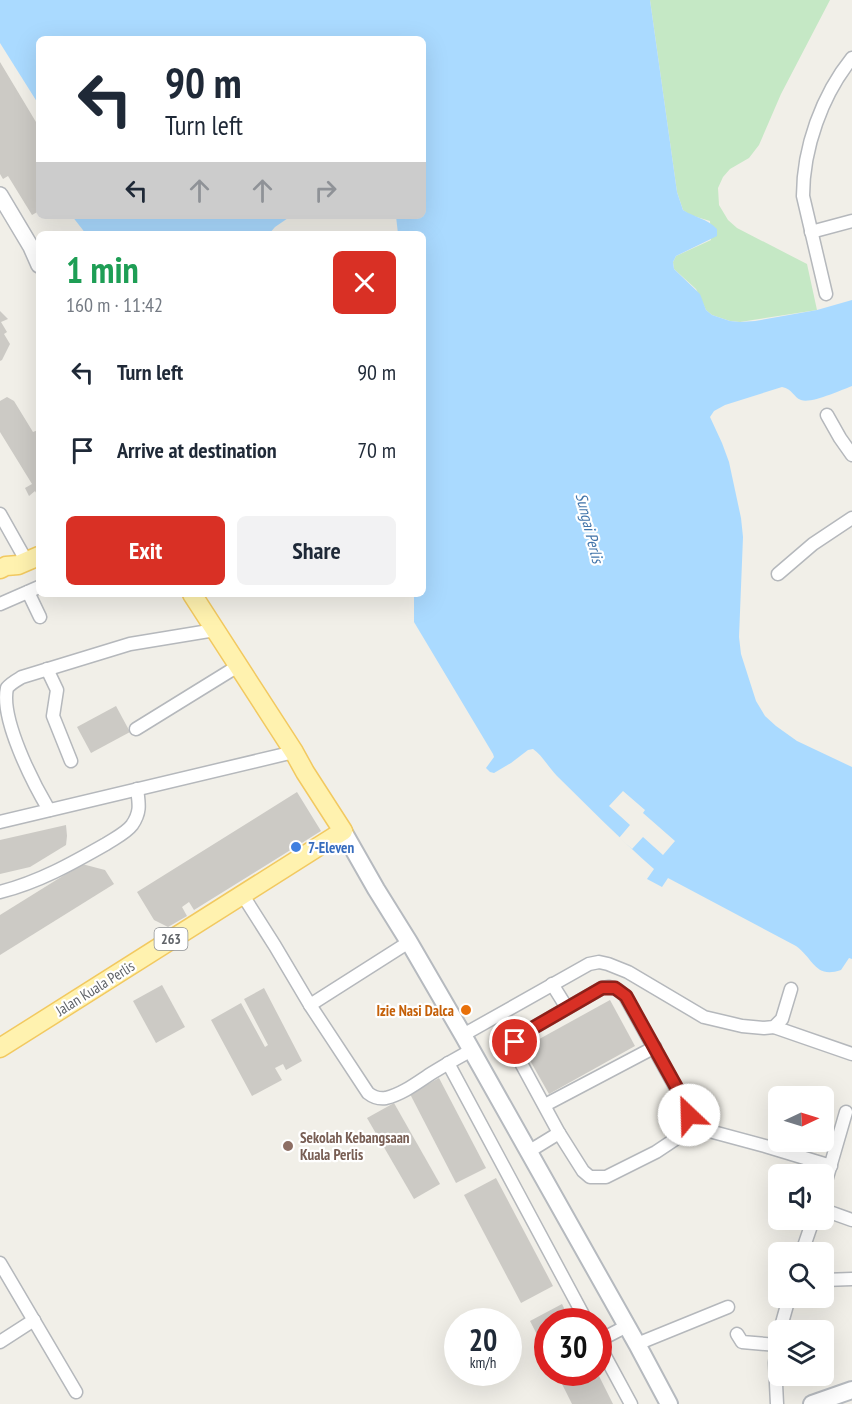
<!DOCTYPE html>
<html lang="en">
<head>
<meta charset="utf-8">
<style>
	body { margin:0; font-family:"PT Sans Narrow",sans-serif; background:#f2f2f3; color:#1f2937; height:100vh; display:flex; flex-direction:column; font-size:22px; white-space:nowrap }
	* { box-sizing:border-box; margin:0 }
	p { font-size:20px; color:#747a83 }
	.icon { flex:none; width:33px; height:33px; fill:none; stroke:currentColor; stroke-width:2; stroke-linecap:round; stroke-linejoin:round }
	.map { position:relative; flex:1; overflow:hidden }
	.sheet { position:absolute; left:36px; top:231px; width:390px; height:366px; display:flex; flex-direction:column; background:#fff; border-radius:9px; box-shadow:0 6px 24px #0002 }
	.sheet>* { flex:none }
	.banner { position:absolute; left:36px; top:36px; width:390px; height:183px; border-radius:9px; box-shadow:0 6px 24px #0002; background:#fff; color:#1f2937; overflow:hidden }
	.needle { width:39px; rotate:86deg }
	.tools { position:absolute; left:768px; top:1086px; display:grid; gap:12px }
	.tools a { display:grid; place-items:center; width:66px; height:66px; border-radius:9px; background:#fff; box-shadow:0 6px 24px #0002; font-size:30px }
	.speed { position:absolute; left:444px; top:1308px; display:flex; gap:12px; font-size:30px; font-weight:700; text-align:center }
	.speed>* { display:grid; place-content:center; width:78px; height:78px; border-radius:50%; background:#fff; box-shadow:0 6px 24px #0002; line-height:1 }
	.speed small { font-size:15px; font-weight:400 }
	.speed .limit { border:9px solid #d22; background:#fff; color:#111 }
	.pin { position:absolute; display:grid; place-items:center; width:51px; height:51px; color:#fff; margin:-26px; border:3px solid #fff; border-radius:50%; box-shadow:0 2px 6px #0007 }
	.me { position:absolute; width:66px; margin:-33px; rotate:336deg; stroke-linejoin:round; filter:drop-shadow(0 0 4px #0008) }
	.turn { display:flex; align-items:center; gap:21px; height:126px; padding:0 30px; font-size:27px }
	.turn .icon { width:78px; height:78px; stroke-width:2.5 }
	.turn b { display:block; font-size:42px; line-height:51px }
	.lanes { display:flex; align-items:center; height:57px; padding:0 30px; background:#0003; justify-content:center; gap:30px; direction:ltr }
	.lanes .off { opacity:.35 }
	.round { display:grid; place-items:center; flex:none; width:63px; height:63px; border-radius:9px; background:#f2f2f3 }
	.summary { display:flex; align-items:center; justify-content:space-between; height:102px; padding:0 30px }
	h1 { font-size:36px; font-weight:800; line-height:45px; color:#1e9e55 }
	.button { display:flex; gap:12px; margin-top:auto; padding:12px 30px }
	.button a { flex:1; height:69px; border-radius:9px; background:#d93025; color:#fff; font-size:24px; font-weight:800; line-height:69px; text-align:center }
	.button a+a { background:#f2f2f3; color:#1f2937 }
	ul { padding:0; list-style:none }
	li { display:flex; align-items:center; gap:18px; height:78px; padding:0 30px }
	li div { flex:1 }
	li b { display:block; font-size:22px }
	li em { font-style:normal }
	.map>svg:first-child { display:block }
</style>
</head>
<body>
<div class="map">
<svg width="852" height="1404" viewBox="0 0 852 1404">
	<rect width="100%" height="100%" fill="#f1efe8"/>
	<!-- green -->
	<path fill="#c5e8c5" d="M650,0H830L781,94L759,145L749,158L730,169L723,177L718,188L719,205L728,220L737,228L807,264L817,310L740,322L730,321L712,315L706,310L696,289L674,269L673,262L676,256L711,240L710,221L690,215L683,210L677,192Z"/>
	<!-- water -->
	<g fill="#aadaff">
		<path d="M0,0H650L677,192L683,210C696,218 706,218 717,229V236L676,256L673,262L674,269L700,294L706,310L712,315L730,321L740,322L755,321L817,310L852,300V386C841,390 811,404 801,400C793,397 793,389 782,387L725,405L714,411L710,417L722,443L729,462L741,518L743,537L739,637L741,654L756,701L765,716L776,726L797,741L852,767V959L849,958L841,970C815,979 814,959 796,946L668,878L662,887L647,879L654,869C620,839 589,807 557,776C549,768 542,755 533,749L528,750L511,763L494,773L490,772L486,768L494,757L493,754L414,622V594H423V234H398L396,216H423V39H39V105L0,43Z"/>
		<path d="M72,216H291L275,227L269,234H86Z"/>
	</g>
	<!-- pier -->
	<path fill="#f1efe8" d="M623,791L645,810L643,813L675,841L663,855L643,837L632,849L619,838L630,825L609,806Z"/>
	<!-- building -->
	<g fill="#cccac5">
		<path d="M0,62L39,127V211L32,215L8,176L3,179L0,174Z"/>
		<path d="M0,311L8,319L1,322L7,332L4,334L10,344L2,360L0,361Z"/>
		<path d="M7,397L14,401L33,432L38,430L39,433V498L35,491L29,496L25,488L32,484L0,432V401Z"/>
		<path d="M116,706L130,732L91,753L77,727Z"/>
		<path d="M297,792L321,831L194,910L189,902L182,907L187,916L168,927L154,920L137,892Z"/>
		<path d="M66,825L67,836L66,845L30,867L0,874V840Z"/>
		<path d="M82,864L105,870L114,884L0,955V915Z"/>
		<path d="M162,985L185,1027L156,1043L133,1001Z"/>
		<path d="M264,988L302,1061L286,1070L283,1064L275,1068L282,1080L252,1096L211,1020L241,1003L265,1047L268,1045L244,999Z"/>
		<path d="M610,1000L635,1046L549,1094L523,1048Z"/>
		<path d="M439,1078L486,1168L456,1183L410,1094Z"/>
		<path d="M394,1103L440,1184L414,1199L367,1118Z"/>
		<path d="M496,1178L553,1286L521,1303L464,1195Z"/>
		<path d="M562,1304L571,1322H548V1356L530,1321Z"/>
		<path d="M556,1372H597L613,1404H572Z"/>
	</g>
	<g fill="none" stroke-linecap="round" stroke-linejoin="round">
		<!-- minor casing -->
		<g stroke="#b5b8bc" stroke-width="15">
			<g id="minor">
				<path d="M811,232L852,221"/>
				<path d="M826,294L803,196C803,148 822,95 852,58"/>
				<path d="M827,415L840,438L852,455"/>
				<path d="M0,514L27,562"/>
				<path d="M778,574L813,544L852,518"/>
				<path d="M28,592L40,617"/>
				<path d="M0,604L39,587"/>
				<path d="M47,669L57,690L53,716L71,761"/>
				<path d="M136,729L238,666"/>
				<path d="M49,810C33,783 0,719 7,688C11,683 17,680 22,677L130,644L215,630"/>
				<path d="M0,822L294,752"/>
				<path d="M0,892C39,882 71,864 106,844C115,838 126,833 132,825C141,812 139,804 137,789"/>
				<path d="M242,894L275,946L310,1005L368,1093C373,1097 379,1099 386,1098C403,1094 418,1082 432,1073C445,1065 457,1058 470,1051"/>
				<path d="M552,984L567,1008"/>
				<path d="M609,987C617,988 620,991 625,996L687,1108L689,1120L683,1134L656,1152L606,1177H590L583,1171L559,1133L515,1052V1042L519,1036L602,988Z"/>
				<path d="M310,1005L409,942"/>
				<path d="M774,1027L852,1054"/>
				<path d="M463,1035L589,964L599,962L608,964L628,972L704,1017L742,1026L764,1028L774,1027L782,1019L791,989"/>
				<path d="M448,1063L587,1322"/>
				<path d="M545,1105L655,1047"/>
				<path d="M687,1125L765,1146L831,1166"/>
				<path d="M528,1152L559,1133"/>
				<path d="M824,1188L846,1112"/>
				<path d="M824,1210L852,1220"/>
				<path d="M802,1252L813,1220"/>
				<path d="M0,1263L76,1392"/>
				<path d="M824,1280L852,1279"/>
				<path d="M780,1330L789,1298"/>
				<path d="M737,1334L742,1342L777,1345"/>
				<path d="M598,1341L627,1326"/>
				<path d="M0,1342L34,1320"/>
				<path d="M598,1343L631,1404"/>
				<path d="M637,1344L728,1307"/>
				<path d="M777,1404L775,1363L778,1339"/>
			</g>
		</g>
		<!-- tertiary casing -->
		<g stroke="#b5b8bc" stroke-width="18">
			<path id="tertiary" d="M0,195L31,247L39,265"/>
		</g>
		<!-- secondary casing -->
		<g stroke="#b6babf" stroke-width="20">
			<g id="secondary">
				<path d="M343,831L376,889L409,942L463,1035L637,1344L669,1404"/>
				<path d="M812,1404L852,1390"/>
			</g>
		</g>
		<!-- primary casing -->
		<g stroke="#f2c960" stroke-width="21">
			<g id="primary">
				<path d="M0,569L6,566L18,565L39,556"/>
				<path d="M0,1048L343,831L305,772L294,752L192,594"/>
			</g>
		</g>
		<!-- minor -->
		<use href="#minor" stroke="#fff" stroke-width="12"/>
		<!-- tertiary -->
		<use href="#tertiary" stroke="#fff" stroke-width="15"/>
		<!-- secondary -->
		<use href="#secondary" stroke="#fff" stroke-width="16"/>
		<!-- primary -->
		<use href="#primary" stroke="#fff2af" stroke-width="18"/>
	</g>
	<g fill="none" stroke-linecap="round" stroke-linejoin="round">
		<!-- route casing -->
		<g stroke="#8d1f18" stroke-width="15">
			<path id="route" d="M515,1042L519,1036L602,988H615L626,996L678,1090L687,1108L689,1115"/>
		</g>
		<!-- route -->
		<use href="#route" stroke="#d93025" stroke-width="10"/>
	</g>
	<!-- markers -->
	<circle fill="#3f7fe0" stroke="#fff" stroke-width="2" cx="296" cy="847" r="6"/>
	<circle fill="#e8710a" stroke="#fff" stroke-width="2" cx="466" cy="1010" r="6"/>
	<circle fill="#8d6e63" stroke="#fff" stroke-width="2" cx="288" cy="1146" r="6"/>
	<g text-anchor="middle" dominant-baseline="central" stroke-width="4.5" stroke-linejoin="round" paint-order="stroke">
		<!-- shield labels -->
		<rect fill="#fff" stroke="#8f9295" stroke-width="1.5" x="154.5" y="928" width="33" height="22" rx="4.5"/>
		<g font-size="14" font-weight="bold" fill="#5f6368">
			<text x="171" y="939">263</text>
		</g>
		<!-- shop labels -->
		<g font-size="15" font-weight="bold" fill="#366cbe" stroke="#fff" text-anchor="start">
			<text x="308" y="847">7-Eleven</text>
		</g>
		<!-- street labels -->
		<g font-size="15" fill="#5f6368" stroke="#fff">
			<text transform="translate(95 988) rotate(-32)">Jalan Kuala Perlis</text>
		</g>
		<!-- food labels -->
		<g font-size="15" font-weight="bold" fill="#c56008" stroke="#fff" text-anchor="end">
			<text x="454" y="1010">Izie Nasi Dalca</text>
		</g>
		<!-- education labels -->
		<g font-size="15" font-weight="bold" fill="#785e54" stroke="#fff" text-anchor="start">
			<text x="300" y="1137">Sekolah Kebangsaan<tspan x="300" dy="17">Kuala Perlis</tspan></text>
		</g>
		<!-- water labels -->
		<g font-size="16" font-style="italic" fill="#4174aa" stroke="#fff">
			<text transform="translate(590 528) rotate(76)">Sungai Perlis</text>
		</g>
	</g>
</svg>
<div class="tools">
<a><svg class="needle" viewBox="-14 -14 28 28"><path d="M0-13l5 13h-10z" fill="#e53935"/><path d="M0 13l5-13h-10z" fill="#747a83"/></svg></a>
<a><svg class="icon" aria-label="sound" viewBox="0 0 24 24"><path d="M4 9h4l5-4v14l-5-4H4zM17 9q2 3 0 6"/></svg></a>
<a><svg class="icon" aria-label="search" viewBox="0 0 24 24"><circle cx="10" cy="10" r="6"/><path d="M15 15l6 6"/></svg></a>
<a><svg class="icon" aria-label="layers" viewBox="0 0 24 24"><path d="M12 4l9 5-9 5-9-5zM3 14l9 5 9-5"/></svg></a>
</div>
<div class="speed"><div>20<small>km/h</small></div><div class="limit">30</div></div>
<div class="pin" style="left:515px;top:1042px;background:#d93025"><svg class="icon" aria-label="arrive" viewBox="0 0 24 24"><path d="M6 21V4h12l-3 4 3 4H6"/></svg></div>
<svg class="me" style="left:689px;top:1115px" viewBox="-20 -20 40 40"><circle r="19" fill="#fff"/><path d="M0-13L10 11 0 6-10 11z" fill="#d93025"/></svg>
<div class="banner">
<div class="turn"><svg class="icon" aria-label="left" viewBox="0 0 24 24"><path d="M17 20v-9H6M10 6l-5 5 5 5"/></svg><div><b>90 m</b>Turn left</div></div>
<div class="lanes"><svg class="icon" aria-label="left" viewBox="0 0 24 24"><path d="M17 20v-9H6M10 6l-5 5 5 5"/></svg><svg class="icon off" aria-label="ahead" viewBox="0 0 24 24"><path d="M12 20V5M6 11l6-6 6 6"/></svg><svg class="icon off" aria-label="ahead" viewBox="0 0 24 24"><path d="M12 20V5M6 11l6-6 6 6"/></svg><svg class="icon off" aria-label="right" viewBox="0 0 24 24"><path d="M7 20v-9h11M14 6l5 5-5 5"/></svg></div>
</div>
<section class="sheet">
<div class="summary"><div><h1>1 min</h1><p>160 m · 11:42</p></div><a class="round" style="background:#d93025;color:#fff"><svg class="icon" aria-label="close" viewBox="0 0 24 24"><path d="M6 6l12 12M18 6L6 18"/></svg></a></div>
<ul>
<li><svg class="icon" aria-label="left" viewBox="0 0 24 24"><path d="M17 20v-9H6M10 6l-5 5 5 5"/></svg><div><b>Turn left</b></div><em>90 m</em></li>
<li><svg class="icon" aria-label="arrive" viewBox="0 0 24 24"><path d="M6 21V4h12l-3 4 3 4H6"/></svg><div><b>Arrive at destination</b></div><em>70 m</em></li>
</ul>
<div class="button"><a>Exit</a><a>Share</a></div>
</section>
</div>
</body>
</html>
